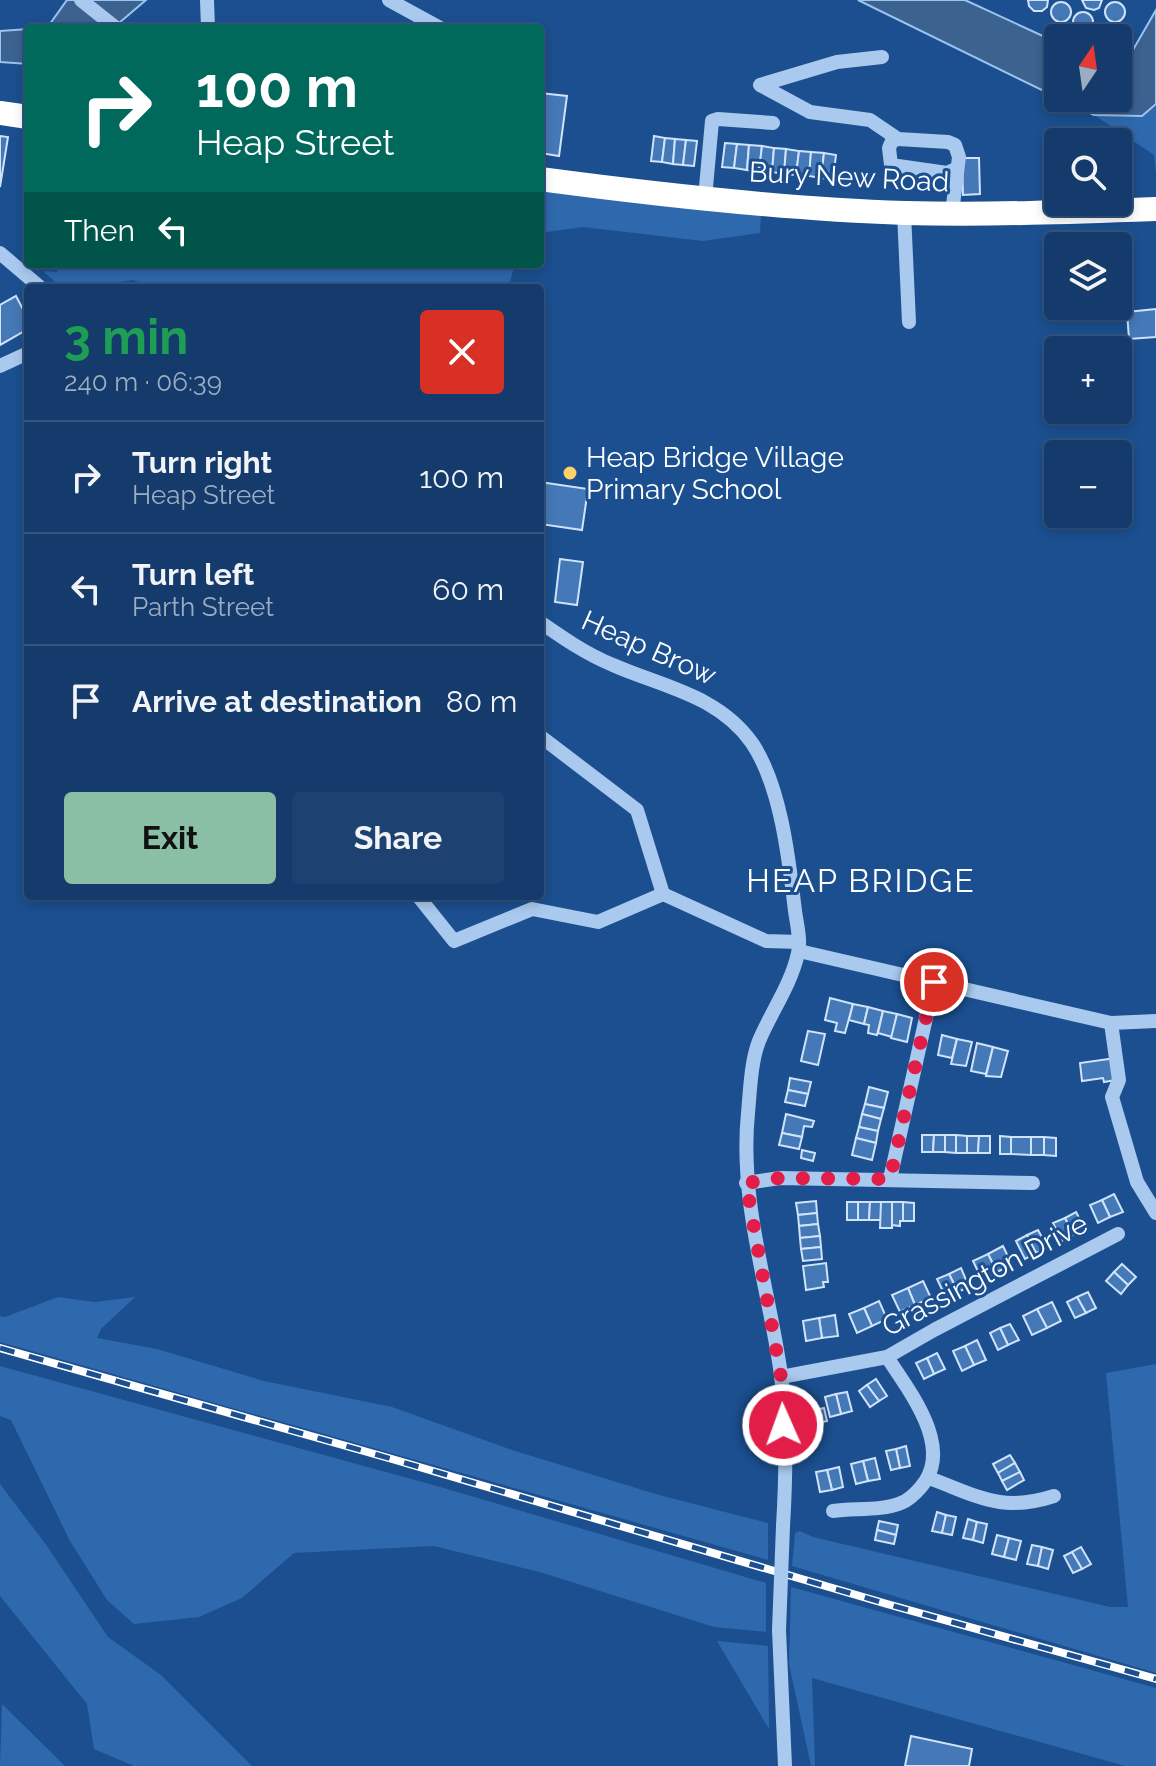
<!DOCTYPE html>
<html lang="en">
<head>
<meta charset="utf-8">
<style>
	body { margin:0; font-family:Raleway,sans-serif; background:#1d4271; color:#f1f3f6; height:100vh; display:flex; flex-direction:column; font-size:30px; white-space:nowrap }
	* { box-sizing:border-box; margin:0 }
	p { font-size:26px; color:#9dadc1 }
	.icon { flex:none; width:44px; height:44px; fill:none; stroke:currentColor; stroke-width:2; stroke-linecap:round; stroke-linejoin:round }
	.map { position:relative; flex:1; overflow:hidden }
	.sheet { position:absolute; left:24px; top:284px; width:520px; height:616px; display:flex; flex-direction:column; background:#143b6b; border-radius:8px; box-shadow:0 4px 12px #0003,0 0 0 2px #33557e }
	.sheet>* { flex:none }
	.top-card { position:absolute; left:24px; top:24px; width:520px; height:244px; border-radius:8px; box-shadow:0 4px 12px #0003,0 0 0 2px #33557e; background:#00695c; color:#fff; overflow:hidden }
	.needle { width:52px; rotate:13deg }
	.controls { position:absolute; left:1044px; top:24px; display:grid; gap:16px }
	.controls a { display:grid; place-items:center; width:88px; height:88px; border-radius:8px; background:#143b6b; box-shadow:0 4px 12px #0003,0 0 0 2px #33557e; font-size:40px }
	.pin { position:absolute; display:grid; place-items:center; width:68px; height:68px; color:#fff; margin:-34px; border:4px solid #fff; border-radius:50%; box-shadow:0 2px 8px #0007 }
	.me { position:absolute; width:88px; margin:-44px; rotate:358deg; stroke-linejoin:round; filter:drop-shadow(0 0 6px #0008) }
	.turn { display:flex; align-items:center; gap:28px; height:168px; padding:0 40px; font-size:36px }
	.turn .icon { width:104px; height:104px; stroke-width:2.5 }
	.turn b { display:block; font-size:56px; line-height:68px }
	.then { display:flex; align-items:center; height:76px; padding:0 40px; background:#0003; gap:16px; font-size:30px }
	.round { display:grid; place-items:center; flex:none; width:84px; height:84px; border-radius:8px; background:#1d4271 }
	.overview { display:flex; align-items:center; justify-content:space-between; height:136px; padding:0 40px }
	h1 { font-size:48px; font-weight:700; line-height:60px; color:#1e9e55 }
	.button { display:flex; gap:16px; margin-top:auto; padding:16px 40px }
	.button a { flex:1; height:92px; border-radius:8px; background:#8abfa5; color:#111; font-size:32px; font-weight:700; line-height:92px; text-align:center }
	.button a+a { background:#1d4271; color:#f1f3f6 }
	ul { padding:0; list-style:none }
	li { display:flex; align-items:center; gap:24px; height:112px; padding:0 40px; border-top:2px solid #33557e }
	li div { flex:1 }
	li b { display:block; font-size:30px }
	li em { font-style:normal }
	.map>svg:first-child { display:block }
</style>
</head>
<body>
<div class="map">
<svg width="1156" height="1766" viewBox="0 0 1156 1766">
	<rect width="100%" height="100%" fill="#1b4f8f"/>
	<!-- green -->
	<g fill="#2e69ad">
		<path d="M1156,104V174L1154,155L1094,115L1142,116Z"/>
		<path d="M540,190L761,214L760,233L703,241L583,227L540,233Z"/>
		<path d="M60,264H515L508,288H280L231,284L214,288H163L132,280L108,284L102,288H62L43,271L57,272Z"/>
		<path d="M58,1297L94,1302L135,1297L101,1329L97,1338L157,1349L264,1381L392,1407L512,1450L659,1495L768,1523V1560L0,1342V1316L5,1317Z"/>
		<path d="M1156,1364V1673L792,1566L795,1533L800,1531L813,1537L1110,1607H1128L1106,1373Z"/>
		<path d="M0,1366L437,1486L766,1583V1632L714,1627L543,1573L434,1546L294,1553L242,1598L199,1617L134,1624L107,1600L70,1541L11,1420L0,1416Z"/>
		<path d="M0,1484L47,1546L108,1637L161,1675L252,1766H134L94,1749L87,1704L0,1596Z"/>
		<path d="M791,1587L1156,1688V1766H1125L812,1678L815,1766H811L789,1664Z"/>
		<path d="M717,1641L768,1646L769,1729Z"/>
		<path d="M2,1704L65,1766H0Z"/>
	</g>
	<!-- water -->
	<g fill="#3c6290" stroke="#9cc4f0" stroke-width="2">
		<path d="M67,0H77L112,28H47Z"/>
		<path d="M89,0H146L119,23Z"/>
		<path d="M858,0H965L1058,43V98Z"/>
		<path d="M1156,10V104L1142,116L1094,115L1058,98H1118V65L1126,62Z"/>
		<path d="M28,29V64L0,62V31Z"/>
	</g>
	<!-- building -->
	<g fill="#4478b7" stroke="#cfe3fa" stroke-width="2">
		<path d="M1048,0L1047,7L1042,11H1034L1029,6L1028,0Z"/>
		<path d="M1082,0H1102L1099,8L1094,10L1086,8Z"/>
		<circle cx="1115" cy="12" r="10"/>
		<circle cx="1061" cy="12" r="10"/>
		<circle cx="1083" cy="22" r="10"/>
		<path d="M1108,24L1114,30V38H1096L1097,28Z"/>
		<path d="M540,93L567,96L559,156L540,153Z"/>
		<path d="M0,136L8,137L0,187Z"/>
		<path d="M654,136L665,138L662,162L651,161Z"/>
		<path d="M665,138L675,139L673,164L662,162Z"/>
		<path d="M675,139L686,140L683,165L673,164Z"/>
		<path d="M686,140L697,141L694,166L683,165Z"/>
		<path d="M725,143L737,144L734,168L722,167Z"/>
		<path d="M737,144L749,145L747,170L734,168Z"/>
		<path d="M749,145L762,146L759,171L747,170Z"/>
		<path d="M762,146L774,148L772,172L759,171Z"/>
		<path d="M774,148L786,149L784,174L772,172Z"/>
		<path d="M786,149L799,151L796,175L784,174Z"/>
		<path d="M799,151L811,152L809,176L796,175Z"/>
		<path d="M811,152L824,153L821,178L809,176Z"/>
		<path d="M1051,152H1058V190H1053Z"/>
		<path d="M824,153L836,155L833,179L821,178Z"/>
		<path d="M962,158H979L980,194L963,195Z"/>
		<path d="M16,296L28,319V329L0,345V305Z"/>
		<path d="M1156,309V337L1129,339L1127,312Z"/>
		<path d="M540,482L588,489L582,530L540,524Z"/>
		<path d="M560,559L583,562L577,605L555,602Z"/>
		<path d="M830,998L853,1004L845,1033L835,1031L837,1023L825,1020Z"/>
		<path d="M853,1004L868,1007L864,1024L849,1020Z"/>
		<path d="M868,1007L883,1011L877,1035L868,1033L869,1025L864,1024Z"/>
		<path d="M883,1011L897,1014L892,1037L878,1033Z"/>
		<path d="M897,1014L912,1018L907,1042L891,1038Z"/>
		<path d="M808,1031L825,1034L818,1065L801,1061Z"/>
		<path d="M942,1035L957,1039L952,1058L938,1055Z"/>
		<path d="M957,1039L972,1042L966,1066L951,1064Z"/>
		<path d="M977,1043L993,1047L986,1074L971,1071Z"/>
		<path d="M993,1047L1008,1051L1001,1077L986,1076Z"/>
		<path d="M1116,1058V1080L1104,1082L1103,1078L1082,1081L1080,1063Z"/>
		<path d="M790,1078L811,1082L808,1094L788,1090Z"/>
		<path d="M869,1087L888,1092L884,1108L865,1104Z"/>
		<path d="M788,1090L808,1094L805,1106L785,1102Z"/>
		<path d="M865,1104L884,1108L881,1119L862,1114Z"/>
		<path d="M786,1114L814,1121L812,1127L804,1126L802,1137L782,1133Z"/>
		<path d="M862,1114L881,1119L878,1131L859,1127Z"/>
		<path d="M859,1127L878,1131L876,1143L856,1138Z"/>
		<path d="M782,1133L802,1137L799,1149L779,1145Z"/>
		<path d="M922,1135H934L933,1152H922Z"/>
		<path d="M934,1135H945V1152H933Z"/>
		<path d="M945,1135H956V1153L945,1152Z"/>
		<path d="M956,1135L967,1136V1153H956Z"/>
		<path d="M967,1136H979L978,1153H967Z"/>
		<path d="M979,1136H990V1153H978Z"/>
		<path d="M1000,1136L1011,1137V1154H1000Z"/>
		<path d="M1011,1137H1031V1155L1011,1154Z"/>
		<rect x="1031" y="1137" width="13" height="18"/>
		<path d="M1044,1137L1056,1138V1156L1044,1155Z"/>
		<path d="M856,1138L876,1143L872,1160L852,1155Z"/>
		<path d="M802,1150L815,1153L813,1161L801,1158Z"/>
		<path d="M1114,1194L1123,1212L1110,1217L1102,1200Z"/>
		<path d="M1102,1200L1110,1217L1098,1223L1090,1205Z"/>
		<path d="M816,1201L817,1213L798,1215L796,1203Z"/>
		<rect x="847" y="1202" width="11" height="18"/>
		<path d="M858,1202H870L869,1220H858Z"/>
		<path d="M870,1202H881V1220H869Z"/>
		<path d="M881,1202H892V1228H880Z"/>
		<path d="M892,1202H903V1221H900V1226L892,1225Z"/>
		<path d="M903,1202L914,1203V1221H903Z"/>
		<path d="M1076,1212L1085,1229L1073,1235L1065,1218Z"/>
		<path d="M817,1213L818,1224L799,1226L798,1215Z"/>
		<path d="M1065,1218L1073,1235L1062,1241L1053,1223Z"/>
		<path d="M818,1224L820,1236L800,1238L799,1226Z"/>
		<path d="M1038,1230L1048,1248L1036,1253L1027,1235Z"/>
		<path d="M1027,1235L1036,1253L1025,1259L1016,1241Z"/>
		<path d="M820,1236L821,1247L801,1249L800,1238Z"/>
		<path d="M1003,1246L1012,1265L997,1272L988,1254Z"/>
		<path d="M821,1247L822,1259L803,1261L801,1249Z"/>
		<path d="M988,1254L997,1272L982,1280L973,1261Z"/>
		<path d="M826,1263L828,1282H823L824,1287L806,1290L803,1266Z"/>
		<path d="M1122,1264L1136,1277L1128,1285L1114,1272Z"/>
		<path d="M961,1268L969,1287L958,1292L949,1274Z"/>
		<path d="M1114,1272L1128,1285L1121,1294L1106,1281Z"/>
		<path d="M949,1274L958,1292L946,1298L937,1279Z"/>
		<path d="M923,1281L931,1298L915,1305L908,1288Z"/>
		<path d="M908,1288L915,1305L900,1312L892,1295Z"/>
		<path d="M1088,1292L1096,1308L1086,1313L1077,1297Z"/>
		<path d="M1077,1297L1086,1313L1075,1318L1067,1302Z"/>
		<path d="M879,1301L887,1319L872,1326L864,1308Z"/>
		<path d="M1052,1302L1061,1321L1047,1328L1037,1309Z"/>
		<path d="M864,1308L872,1326L857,1333L849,1314Z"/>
		<path d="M1037,1309L1047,1328L1032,1335L1023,1316Z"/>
		<path d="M835,1315L838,1336L822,1338L819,1318Z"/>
		<path d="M819,1318L822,1338L806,1341L803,1321Z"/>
		<path d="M1010,1324L1019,1340L1008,1345L1000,1328Z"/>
		<path d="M1000,1328L1008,1345L998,1350L990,1333Z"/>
		<path d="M977,1340L986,1360L974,1365L965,1346Z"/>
		<path d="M965,1346L974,1365L962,1371L953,1351Z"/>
		<path d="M937,1353L945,1369L934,1374L927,1358Z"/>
		<path d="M927,1358L934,1374L924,1379L916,1363Z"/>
		<path d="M876,1379L887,1396L879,1401L867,1385Z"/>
		<path d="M867,1385L879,1401L870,1407L859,1391Z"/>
		<path d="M847,1392L852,1411L841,1414L836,1394Z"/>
		<path d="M836,1394L841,1414L830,1417L825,1397Z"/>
		<path d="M824,1408L827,1421L814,1424L811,1411Z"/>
		<path d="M906,1446L910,1466L900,1468L896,1449Z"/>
		<path d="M896,1449L900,1468L891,1470L886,1451Z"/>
		<path d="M1010,1455L1015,1463L998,1473L993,1464Z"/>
		<path d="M875,1458L880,1479L868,1481L863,1461Z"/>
		<path d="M863,1461L868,1481L856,1484L851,1464Z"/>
		<path d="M1015,1463L1020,1472L1002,1481L998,1473Z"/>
		<path d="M839,1467L843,1487L832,1490L827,1470Z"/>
		<path d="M827,1470L832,1490L820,1492L816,1472Z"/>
		<path d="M1020,1472L1024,1480L1007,1490L1002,1481Z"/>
		<path d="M937,1512L946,1515L942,1533L932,1531Z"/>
		<path d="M946,1515L956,1517L952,1535L942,1533Z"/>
		<path d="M968,1519L977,1522L973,1540L963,1538Z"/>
		<path d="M879,1521L898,1525L896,1535L877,1530Z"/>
		<path d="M977,1522L987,1524L983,1543L973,1540Z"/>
		<path d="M877,1530L896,1535L894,1544L875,1540Z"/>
		<path d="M997,1535L1009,1538L1004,1557L992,1554Z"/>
		<path d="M1009,1538L1021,1541L1016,1560L1004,1557Z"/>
		<path d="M1032,1545L1042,1547L1038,1566L1027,1564Z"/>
		<path d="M1042,1547L1053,1550L1048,1569L1038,1566Z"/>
		<path d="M1081,1547L1091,1564L1082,1569L1072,1552Z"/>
		<path d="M1072,1552L1082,1569L1073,1573L1064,1556Z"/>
		<path d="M911,1736L972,1749L969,1766H905Z"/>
	</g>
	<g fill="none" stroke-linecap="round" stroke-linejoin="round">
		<!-- minor -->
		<g stroke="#a9c9ee" stroke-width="14">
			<path d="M81,0L116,28"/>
			<path d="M207,0L208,28"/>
			<path d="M389,0L440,28"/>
			<path d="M882,57L837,62L760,85L810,112L870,120L898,139L948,142L955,145L959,157L952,213"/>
			<path d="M898,139L892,141L889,148L891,165L947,173L956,169"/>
			<path d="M705,198L712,121L718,119L773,123"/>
			<path d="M904,213L909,322"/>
			<path d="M0,253L41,288"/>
			<path d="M0,366L28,353"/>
			<path d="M540,622C563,638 586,654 613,665C663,687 718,695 752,743C781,786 789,860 795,911C797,925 801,940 798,953C791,985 771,1012 759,1041C751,1061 750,1091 748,1113C739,1202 769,1288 781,1375C787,1424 786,1477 783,1526"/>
			<path d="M540,736L637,810L663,894L766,941L799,942"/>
			<path d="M418,896L454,941L532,909L598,922L663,894"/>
			<path d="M799,951L1111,1023L1156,1021"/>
			<path d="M1111,1023L1119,1080L1112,1097L1137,1182L1156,1213"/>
			<path d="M890,1179L934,982"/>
			<path d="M746,1183L780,1178L1033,1183"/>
			<path d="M781,1377L887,1357L934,1330L1118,1234"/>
			<path d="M929,1478C978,1496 1001,1513 1054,1496"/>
			<path d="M833,1511C855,1508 881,1511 901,1503C909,1500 915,1494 921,1487C955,1448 909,1391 887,1357"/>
			<path d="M779,1630L785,1766"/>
		</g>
		<!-- highway -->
		<g stroke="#fff" stroke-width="24">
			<path d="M0,113L28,117"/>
			<path d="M540,179C660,195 785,209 905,213C989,215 1073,212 1156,209"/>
		</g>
		<!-- rail casing -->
		<g stroke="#fff" stroke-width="8">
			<path id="rail" d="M0,1348L392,1459L887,1604L1156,1679"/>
		</g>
		<!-- rail -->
		<use href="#rail" stroke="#1b4f8f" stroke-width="5" stroke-dasharray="15" stroke-linecap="butt"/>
		<!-- minor-bridge -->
		<path stroke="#a9c9ee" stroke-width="14" d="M779,1630L783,1526"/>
	</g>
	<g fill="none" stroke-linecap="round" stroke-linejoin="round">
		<!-- route -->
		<path stroke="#e11d48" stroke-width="14" stroke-dasharray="0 25.2" d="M783,1425L781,1377L746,1183L780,1178L890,1179L934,982"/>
	</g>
	<!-- markers -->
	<circle fill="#ffd166" stroke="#1b4f8f" stroke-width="3" cx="570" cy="473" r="8"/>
	<g text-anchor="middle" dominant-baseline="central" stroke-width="6" stroke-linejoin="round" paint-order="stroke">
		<!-- street labels -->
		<g font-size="28" fill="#fff" stroke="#1b4f8f">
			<text transform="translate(849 177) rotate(3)">Bury New Road</text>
			<text transform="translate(649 648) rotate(24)">Heap Brow</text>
			<text transform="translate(985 1275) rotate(-28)">Grassington Drive</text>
		</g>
		<!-- poi labels -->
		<g font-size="28" fill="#fff" stroke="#1b4f8f" text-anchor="start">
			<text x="586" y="457">Heap Bridge Village<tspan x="586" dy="32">Primary School</tspan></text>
		</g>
		<!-- quarter labels -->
		<g font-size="32" letter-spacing="2" fill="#fff" stroke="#1b4f8f">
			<text x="861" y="880">HEAP BRIDGE</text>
		</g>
	</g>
</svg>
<div class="controls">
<a><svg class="needle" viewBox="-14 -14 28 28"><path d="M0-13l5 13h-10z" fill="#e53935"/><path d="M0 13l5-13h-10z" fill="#9dadc1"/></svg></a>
<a><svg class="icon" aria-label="search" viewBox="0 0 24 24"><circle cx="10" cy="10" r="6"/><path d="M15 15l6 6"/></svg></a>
<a><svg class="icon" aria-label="layers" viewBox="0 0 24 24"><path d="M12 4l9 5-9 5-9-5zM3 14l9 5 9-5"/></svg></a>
<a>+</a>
<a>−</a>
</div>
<div class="pin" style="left:934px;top:982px;background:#d93025"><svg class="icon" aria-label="arrive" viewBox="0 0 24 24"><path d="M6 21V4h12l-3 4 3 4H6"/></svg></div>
<svg class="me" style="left:783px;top:1425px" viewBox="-20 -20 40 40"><circle r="17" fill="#e11d48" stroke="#fff" stroke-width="3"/><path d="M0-11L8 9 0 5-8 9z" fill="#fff"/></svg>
<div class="top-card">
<div class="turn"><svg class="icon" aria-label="right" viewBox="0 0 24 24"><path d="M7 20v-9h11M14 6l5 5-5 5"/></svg><div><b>100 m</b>Heap Street</div></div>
<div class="then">Then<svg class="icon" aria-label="left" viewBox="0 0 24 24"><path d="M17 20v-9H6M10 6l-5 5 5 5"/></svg></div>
</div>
<section class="sheet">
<div class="overview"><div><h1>3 min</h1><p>240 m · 06:39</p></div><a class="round" style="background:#d93025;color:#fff"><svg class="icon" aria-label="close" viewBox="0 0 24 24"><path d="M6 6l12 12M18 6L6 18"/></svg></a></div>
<ul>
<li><svg class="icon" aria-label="right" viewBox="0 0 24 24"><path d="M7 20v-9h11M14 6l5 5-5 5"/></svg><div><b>Turn right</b><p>Heap Street</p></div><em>100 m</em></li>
<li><svg class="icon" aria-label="left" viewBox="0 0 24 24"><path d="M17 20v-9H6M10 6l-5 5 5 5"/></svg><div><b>Turn left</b><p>Parth Street</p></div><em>60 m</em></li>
<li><svg class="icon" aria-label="arrive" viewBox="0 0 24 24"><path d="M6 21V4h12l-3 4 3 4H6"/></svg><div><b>Arrive at destination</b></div><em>80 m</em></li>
</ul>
<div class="button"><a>Exit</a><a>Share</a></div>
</section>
</div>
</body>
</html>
